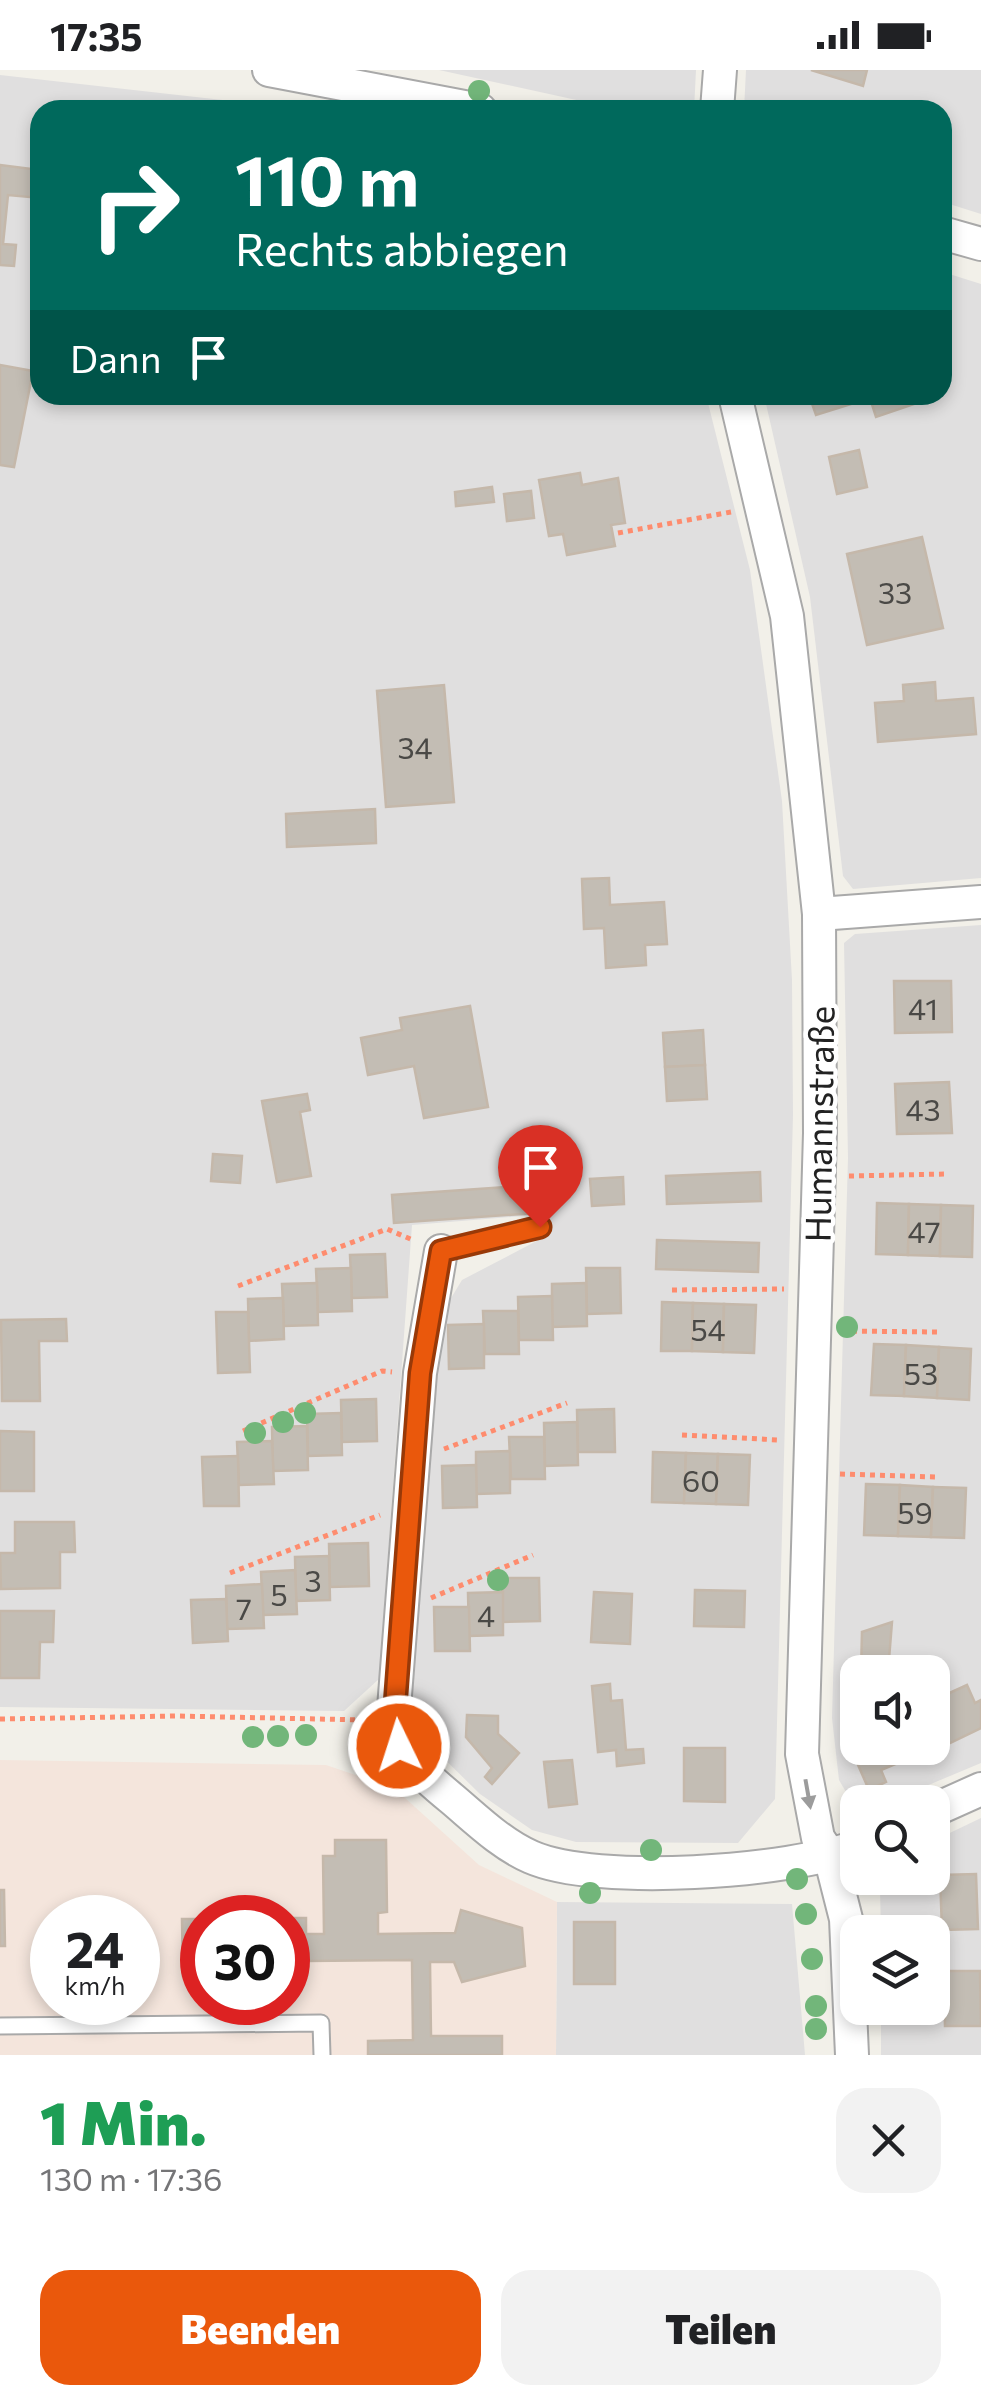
<!DOCTYPE html>
<html lang="de">
<head>
<meta charset="utf-8">
<style>
	body { margin:0; font-family:Commissioner,sans-serif; background:#f2f2f2; color:#202124; height:100vh; display:flex; flex-direction:column; font-size:38px; white-space:nowrap }
	* { box-sizing:border-box; margin:0 }
	p { font-size:32px; color:#757577 }
	.icon { flex:none; width:55px; height:55px; fill:none; stroke:currentColor; stroke-width:2; stroke-linecap:round; stroke-linejoin:round }
	.map { position:relative; height:1985px; overflow:hidden }
	.side { display:flex; flex-direction:column; background:#fff; flex:1 }
	.side>* { flex:none }
	.top-card { position:absolute; left:30px; top:30px; width:922px; height:305px; border-radius:30px; box-shadow:0 5px 15px #0003; background:#00695c; color:#fff; overflow:hidden }
	.buttons { position:absolute; left:840px; top:1585px; display:grid; gap:20px }
	.buttons a { display:grid; place-items:center; width:110px; height:110px; border-radius:20px; background:#fff; box-shadow:0 5px 15px #0003; font-size:50px }
	.speed { position:absolute; left:30px; top:1825px; display:flex; gap:20px; font-size:50px; font-weight:700; text-align:center }
	.speed>* { display:grid; place-content:center; width:130px; height:130px; border-radius:50%; background:#fff; box-shadow:0 5px 15px #0003; line-height:1 }
	.speed small { font-size:25px; font-weight:400 }
	.speed .limit { border:15px solid #d22; background:#fff; color:#111 }
	.pin { position:absolute; display:grid; place-items:center; width:85px; height:85px; color:#fff; margin:-102px -42px; border-radius:50% 50% 50% 0; rotate:-45deg; box-shadow:0 0 10px #0007 }
	.pin .icon { rotate:45deg }
	.me { position:absolute; width:110px; margin:-55px; rotate:356deg; stroke-linejoin:round; filter:drop-shadow(0 0 8px #0008) }
	.turn { display:flex; align-items:center; gap:35px; height:210px; padding:0 40px; font-size:45px }
	.turn .icon { width:130px; height:130px; stroke-width:2.5 }
	.turn b { display:block; font-size:70px; line-height:85px }
	.then { display:flex; align-items:center; height:95px; padding:0 40px; background:#0003; gap:20px; font-size:38px }
	.round { display:grid; place-items:center; flex:none; width:105px; height:105px; border-radius:30px; background:#f2f2f2 }
	.headline { display:flex; align-items:center; justify-content:space-between; height:170px; padding:0 40px }
	h1 { font-size:60px; font-weight:800; line-height:75px; color:#1e9e55 }
	.button { display:flex; gap:20px; margin-top:auto; padding:20px 40px }
	.button a { flex:1; height:115px; border-radius:30px; background:#ea580c; color:#fff; font-size:40px; font-weight:800; line-height:115px; text-align:center }
	.button a+a { background:#f2f2f2; color:#202124 }
	.status { display:flex; justify-content:space-between; align-items:center; height:70px; padding:0 50px; background:#fff; direction:ltr }
	.status svg { height:28px; fill:currentColor }
	.map>svg:first-child { display:block }
</style>
</head>
<body>
<div class="status"><b>17:35</b><svg viewBox="0 0 49 12"><path d="M0 12V9h3v3zM5 12V6h3v6zM10 12V3h3v9zM15 12V0h3v12zM26 1h20v11H26zM47 4h2v5h-2z"/></svg></div>
<div class="map">
<svg width="981" height="1985" viewBox="0 0 981 1985">
	<rect width="100%" height="100%" fill="#f2f0e9"/>
	<!-- residential -->
	<g fill="#e0dfdf" fill-rule="evenodd">
		<path d="M439,0H696L694,40H622Z"/>
		<path d="M746,0H981V144L943,132L942,40H744Z"/>
		<path d="M0,5L311,40H40V325H706L750,500L782,731L792,910L793,1045L775,1729L738,1773L576,1772L532,1760L480,1724L424,1669L411,1641L442,1243L462,1210L550,1164L548,1144L412,1155L379,1609L344,1641L0,1637Z"/>
		<path d="M943,202L981,214V808L853,819L843,806L810,527L764,325H942Z"/>
		<path d="M981,855V1693L888,1732H860L849,1727L839,1710L832,1648L848,1088L844,873L855,864ZM858,1602H932V1678H858Z"/>
		<path d="M981,1748V1985H881V1938H932V1862H881L880,1819L888,1808H932L933,1771Z"/>
		<path d="M557,1832L792,1834L805,1985H556Z"/>
	</g>
	<!-- military -->
	<path fill="#f4e5dc" fill-rule="evenodd" d="M0,1690L326,1695L394,1718L479,1795L557,1832L556,1985H0ZM52,1848H138V1932H52ZM202,1848H288V1932H202Z"/>
	<!-- building -->
	<g fill="#c3bdb4" stroke="#c5b8aa" stroke-width="2.5">
		<path d="M811,0H867L863,16Z"/>
		<path d="M0,95L40,100V128L8,125L3,174L16,175L14,196L0,195Z"/>
		<path d="M0,295L33,301L14,397L0,395Z"/>
		<path d="M809,325H918L920,332L876,347L870,328L816,345Z"/>
		<path d="M859,380L867,417L837,424L829,387Z"/>
		<path d="M580,403L582,415L618,408L625,453L611,455L615,476L567,485L563,464L549,466L539,410Z"/>
		<path d="M492,417L494,432L456,436L455,422Z"/>
		<path d="M531,421L534,448L507,451L504,424Z"/>
		<path d="M922,467L943,558L867,575L847,484Z"/>
		<path d="M935,612L936,631L973,628L976,664L878,672L875,633L904,631L903,615Z"/>
		<path d="M444,615L454,732L386,737L377,621Z"/>
		<path d="M375,739L376,773L287,777L286,744Z"/>
		<path d="M609,808L610,835L664,832L667,874L645,875L646,895L606,898L604,858L584,859L582,809Z"/>
		<path d="M894,911H951L952,962L895,963Z"/>
		<path d="M470,936L488,1037L424,1048L414,996L368,1005L361,968L402,960L400,948Z"/>
		<path d="M703,960L705,995L665,997L663,963Z"/>
		<path d="M705,995L707,1029L667,1031L665,997Z"/>
		<path d="M949,1012L952,1063L897,1064L895,1014Z"/>
		<path d="M307,1024L310,1040L300,1042L311,1106L277,1112L262,1031Z"/>
		<path d="M213,1084L242,1086L240,1113L211,1111Z"/>
		<path d="M760,1102L761,1131L667,1134L666,1106Z"/>
		<path d="M623,1107L624,1134L592,1136L590,1109Z"/>
		<path d="M534,1115L536,1143L394,1153L392,1125Z"/>
		<path d="M877,1133L909,1134L908,1185L876,1184Z"/>
		<path d="M909,1134L941,1135L940,1186L908,1185Z"/>
		<path d="M941,1135L973,1136L972,1187L940,1186Z"/>
		<path d="M657,1170L759,1173L758,1202L656,1199Z"/>
		<path d="M385,1184L387,1227L352,1228L350,1185Z"/>
		<path d="M351,1198L352,1241L318,1242L316,1199Z"/>
		<path d="M586,1198H620L621,1243L587,1244Z"/>
		<path d="M317,1213L318,1255L284,1256L282,1214Z"/>
		<path d="M586,1213L587,1256L552,1257V1214Z"/>
		<path d="M552,1226L553,1270H519L518,1227Z"/>
		<path d="M283,1228L284,1269L249,1271L248,1229Z"/>
		<path d="M662,1232L693,1233L692,1281H661Z"/>
		<path d="M693,1233L724,1234L723,1282L692,1281Z"/>
		<path d="M724,1234L756,1235L754,1283L723,1282Z"/>
		<path d="M483,1241H518L519,1284H485Z"/>
		<path d="M216,1242H248L250,1302L218,1303Z"/>
		<path d="M66,1249L67,1271H39L40,1331H2L1,1250Z"/>
		<path d="M484,1254V1298L449,1299L448,1255Z"/>
		<path d="M874,1274L906,1275L904,1326L871,1325Z"/>
		<path d="M906,1275L939,1277L937,1328L904,1326Z"/>
		<path d="M939,1277L971,1279L969,1330L937,1328Z"/>
		<path d="M376,1329L377,1371L342,1372L341,1330Z"/>
		<path d="M614,1339L615,1382H578L577,1340Z"/>
		<path d="M341,1343L342,1385L308,1386L307,1344Z"/>
		<path d="M577,1352L578,1395L545,1396L544,1353Z"/>
		<path d="M307,1356L308,1400L273,1401L272,1357Z"/>
		<path d="M0,1361L34,1362V1421H0Z"/>
		<path d="M509,1367H544L545,1409H511Z"/>
		<path d="M272,1371L274,1414L239,1415L237,1372Z"/>
		<path d="M510,1381V1423L476,1424V1382Z"/>
		<path d="M653,1382L686,1383L684,1433L652,1432Z"/>
		<path d="M686,1383L718,1384L716,1434L684,1433Z"/>
		<path d="M718,1384L750,1385L748,1435L716,1434Z"/>
		<path d="M238,1386L239,1436H204L202,1387Z"/>
		<path d="M476,1395L477,1437L443,1438L442,1396Z"/>
		<path d="M866,1414L900,1415L898,1466L864,1465Z"/>
		<path d="M900,1415L933,1417L931,1467L898,1466Z"/>
		<path d="M933,1417L966,1418L964,1468L931,1467Z"/>
		<path d="M15,1452H74L75,1482H60V1518L1,1519L0,1483H15Z"/>
		<path d="M368,1473L369,1516L330,1517L329,1474Z"/>
		<path d="M329,1486L330,1530L296,1531L295,1487Z"/>
		<path d="M295,1500L297,1544L263,1545L261,1502Z"/>
		<path d="M502,1508H539L540,1551L503,1552Z"/>
		<path d="M262,1514L264,1558L227,1559L226,1516Z"/>
		<path d="M695,1520L745,1521L744,1557L694,1556Z"/>
		<path d="M503,1522V1565L469,1566L468,1523Z"/>
		<path d="M594,1522L632,1524L630,1574L591,1572Z"/>
		<path d="M226,1529L228,1571L193,1573L191,1530Z"/>
		<path d="M434,1537H469L470,1581H435Z"/>
		<path d="M0,1541H54L53,1572H40L39,1608H0Z"/>
		<path d="M892,1552L888,1602H861L862,1562Z"/>
		<path d="M851,1608H858V1678H893L900,1692L881,1700L886,1712L869,1720L845,1665L849,1663Z"/>
		<path d="M610,1614L611,1631L622,1630L626,1680L643,1679L644,1693L617,1696L616,1680L598,1682L592,1616Z"/>
		<path d="M967,1615L975,1633L981,1630V1658L948,1674L932,1631Z"/>
		<path d="M467,1645L498,1646V1664L519,1683L492,1714L485,1707L492,1698L466,1667Z"/>
		<path d="M684,1678H725V1732L684,1731Z"/>
		<path d="M572,1690L577,1734L549,1737L544,1692Z"/>
		<path d="M335,1770H386L387,1842L378,1843V1864L455,1863L461,1840L522,1858L525,1896L462,1912L454,1892H430L431,1966H502V1985H368V1971L413,1970L412,1890L306,1891L307,1905H288V1848H306V1864H324L323,1786H335Z"/>
		<path d="M976,1804L978,1859L942,1860L940,1805Z"/>
		<path d="M0,1820H4L5,1876H0Z"/>
		<path d="M182,1849H202V1906H183Z"/>
		<rect x="574" y="1852" width="41" height="62"/>
		<path d="M944,1901H980L981,1956H945Z"/>
	</g>
	<g fill="none" stroke-linecap="round" stroke-linejoin="round">
		<!-- service casing -->
		<g stroke="#a9a9a9" stroke-width="19">
			<g id="service">
				<path d="M441,1181L540,1157"/>
				<path d="M0,1956L321,1953L322,1985"/>
			</g>
		</g>
		<!-- minor casing -->
		<g stroke="#a9a9a9" stroke-width="36">
			<g id="minor">
				<path d="M269,0L480,40"/>
				<path d="M717,40L720,0"/>
				<path d="M942,163L981,174"/>
				<path d="M735,325L787,546L819,844L820,1063L802,1684L818,1768L830,1786L846,1849L852,1985"/>
				<path d="M819,844L981,832"/>
				<path d="M441,1181L420,1303L393,1651C402,1688 422,1704 451,1728C476,1749 501,1774 531,1787C597,1816 791,1802 858,1776"/>
				<path d="M932,1741L981,1719"/>
			</g>
		</g>
		<!-- path -->
		<g stroke="#fe8c6e" stroke-width="5" stroke-dasharray="5 5" stroke-linecap="butt">
			<path d="M618,463L731,442"/>
			<path d="M849,1106L946,1104"/>
			<path d="M238,1216L387,1159L415,1171"/>
			<path d="M672,1220L784,1219"/>
			<path d="M842,1261L939,1262"/>
			<path d="M243,1361L382,1301L392,1302"/>
			<path d="M682,1365L779,1370"/>
			<path d="M444,1379L567,1333"/>
			<path d="M840,1404L937,1407"/>
			<path d="M230,1503L380,1445"/>
			<path d="M431,1528L533,1485"/>
			<path d="M0,1649L177,1646L365,1650"/>
		</g>
		<!-- service -->
		<use href="#service" stroke="#fff" stroke-width="15"/>
		<!-- minor -->
		<use href="#minor" stroke="#fff" stroke-width="32"/>
	</g>
	<!-- trees -->
	<g fill="#72b67a">
		<circle cx="479" cy="21" r="11"/>
		<circle cx="847" cy="1257" r="11"/>
		<circle cx="305" cy="1343" r="11"/>
		<circle cx="283" cy="1352" r="11"/>
		<circle cx="255" cy="1363" r="11"/>
		<circle cx="498" cy="1510" r="11"/>
		<circle cx="306" cy="1665" r="11"/>
		<circle cx="278" cy="1666" r="11"/>
		<circle cx="253" cy="1667" r="11"/>
		<circle cx="366" cy="1670" r="11"/>
		<circle cx="651" cy="1780" r="11"/>
		<circle cx="797" cy="1809" r="11"/>
		<circle cx="590" cy="1823" r="11"/>
		<circle cx="806" cy="1844" r="11"/>
		<circle cx="812" cy="1889" r="11"/>
		<circle cx="816" cy="1936" r="11"/>
		<circle cx="816" cy="1959" r="11"/>
	</g>
	<!-- one-way arrows -->
	<defs><path id="oneway-solid" d="M-6-.8H1V-3.2L6.5 0L1 3.2V.8H-6Z" transform="scale(2.5)"/></defs>
	<use fill="#9c9c9c" href="#oneway-solid" transform="translate(808 1724) rotate(80)"/>
	<g fill="none" stroke-linecap="round" stroke-linejoin="round">
		<!-- route casing -->
		<g stroke="#983908" stroke-width="25">
			<path id="route" d="M399,1676L394,1650L420,1303L441,1181L540,1157"/>
		</g>
		<!-- route -->
		<use href="#route" stroke="#ea580c" stroke-width="18"/>
	</g>
	<g text-anchor="middle" dominant-baseline="central" stroke-width="9" stroke-linejoin="round" paint-order="stroke">
		<!-- number labels -->
		<g font-size="30" fill="#4a4946">
			<text x="895" y="521">33</text>
			<text x="415" y="676">34</text>
			<text x="923" y="937">41</text>
			<text x="923" y="1038">43</text>
			<text x="924" y="1160">47</text>
			<text x="708" y="1258">54</text>
			<text x="921" y="1302">53</text>
			<text x="701" y="1409">60</text>
			<text x="915" y="1441">59</text>
			<text x="313" y="1509">3</text>
			<text x="279" y="1523">5</text>
			<text x="244" y="1537">7</text>
			<text x="486" y="1544">4</text>
		</g>
		<!-- street labels -->
		<g font-size="35" fill="#222" stroke="#fff">
			<text transform="translate(818 1054) rotate(-89)">Humannstraße</text>
		</g>
	</g>
</svg>
<div class="buttons">
<a><svg class="icon" aria-label="sound" viewBox="0 0 24 24"><path d="M4 9h4l5-4v14l-5-4H4zM17 9q2 3 0 6"/></svg></a>
<a><svg class="icon" aria-label="search" viewBox="0 0 24 24"><circle cx="10" cy="10" r="6"/><path d="M15 15l6 6"/></svg></a>
<a><svg class="icon" aria-label="layers" viewBox="0 0 24 24"><path d="M12 4l9 5-9 5-9-5zM3 14l9 5 9-5"/></svg></a>
</div>
<div class="speed"><div>24<small>km/h</small></div><div class="limit">30</div></div>
<div class="pin" style="left:540px;top:1157px;background:#d93025"><svg class="icon" aria-label="arrive" viewBox="0 0 24 24"><path d="M6 21V4h12l-3 4 3 4H6"/></svg></div>
<svg class="me" style="left:399px;top:1676px" viewBox="-20 -20 40 40"><circle r="17" fill="#ea580c" stroke="#fff" stroke-width="3"/><path d="M0-11L8 9 0 5-8 9z" fill="#fff"/></svg>
<div class="top-card">
<div class="turn"><svg class="icon" aria-label="right" viewBox="0 0 24 24"><path d="M7 20v-9h11M14 6l5 5-5 5"/></svg><div><b>110 m</b>Rechts abbiegen</div></div>
<div class="then">Dann<svg class="icon" aria-label="arrive" viewBox="0 0 24 24"><path d="M6 21V4h12l-3 4 3 4H6"/></svg></div>
</div>
</div>
<section class="side">
<div class="headline"><div><h1>1 Min.</h1><p>130 m · 17:36</p></div><a class="round"><svg class="icon" aria-label="close" viewBox="0 0 24 24"><path d="M6 6l12 12M18 6L6 18"/></svg></a></div>
<div class="button"><a>Beenden</a><a>Teilen</a></div>
</section>
</body>
</html>
